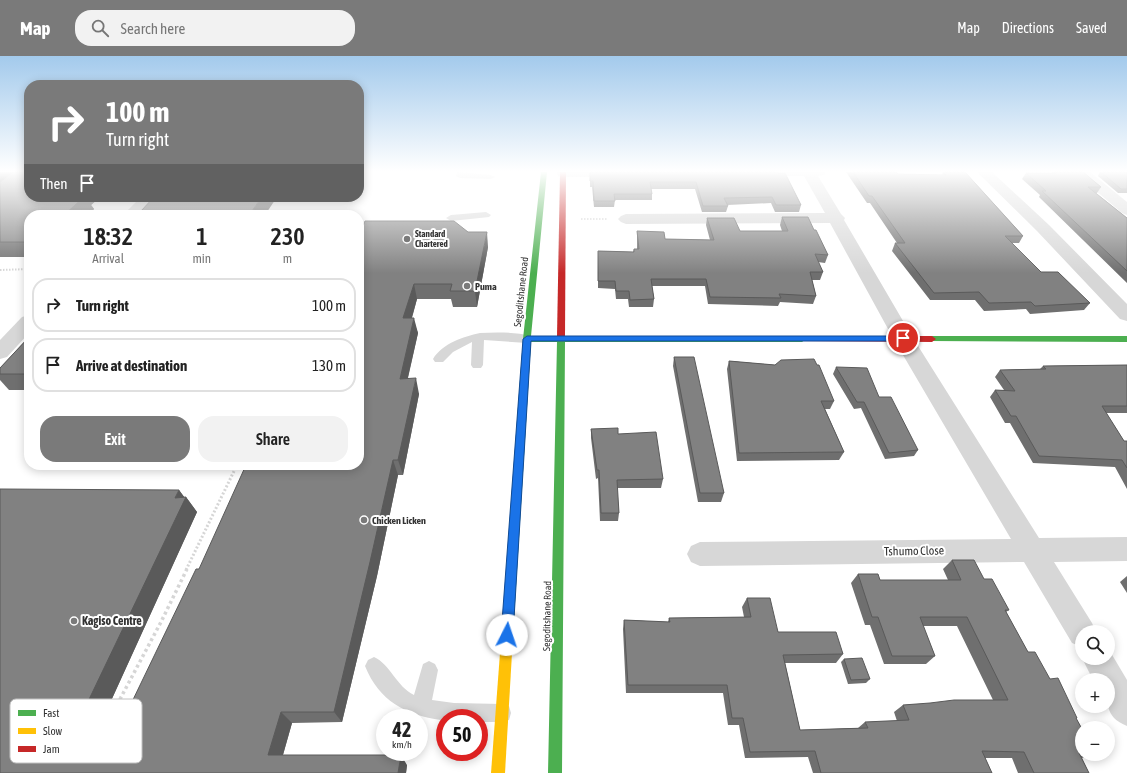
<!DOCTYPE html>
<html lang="en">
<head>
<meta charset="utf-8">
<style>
	body { margin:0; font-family:"Asap Condensed",sans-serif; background:#f2f2f2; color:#222; height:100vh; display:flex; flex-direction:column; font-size:15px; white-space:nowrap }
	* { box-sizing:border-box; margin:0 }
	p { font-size:13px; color:#767676 }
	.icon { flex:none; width:22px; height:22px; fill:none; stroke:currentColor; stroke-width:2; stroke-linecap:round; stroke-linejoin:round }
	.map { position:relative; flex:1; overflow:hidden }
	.details { position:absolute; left:24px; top:154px; width:340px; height:260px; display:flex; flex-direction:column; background:#fff; border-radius:16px; box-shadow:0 2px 10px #0003 }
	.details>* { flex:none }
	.banner { position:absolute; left:24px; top:24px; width:340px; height:122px; border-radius:16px; box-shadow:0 2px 10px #0003; background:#7a7a7a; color:#fff; overflow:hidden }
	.tools { position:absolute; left:1075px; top:569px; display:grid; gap:8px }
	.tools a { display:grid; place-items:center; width:40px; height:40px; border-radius:50%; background:#fff; box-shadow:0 2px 10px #0003; font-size:20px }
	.speed { position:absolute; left:376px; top:653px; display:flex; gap:8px; font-size:20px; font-weight:700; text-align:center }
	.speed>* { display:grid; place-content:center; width:52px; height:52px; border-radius:50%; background:#fff; box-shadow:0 2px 10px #0003; line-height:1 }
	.speed small { font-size:10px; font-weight:400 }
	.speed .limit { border:6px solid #d22; background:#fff; color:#111 }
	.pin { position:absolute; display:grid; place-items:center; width:34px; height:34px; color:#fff; margin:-17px; border:2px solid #fff; border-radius:50%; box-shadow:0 1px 4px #0007 }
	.me { position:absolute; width:44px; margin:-22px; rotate:4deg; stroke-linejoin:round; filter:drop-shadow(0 0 3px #0008) }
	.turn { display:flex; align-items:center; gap:14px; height:84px; padding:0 16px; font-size:18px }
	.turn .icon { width:52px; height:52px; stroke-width:2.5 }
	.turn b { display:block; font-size:28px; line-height:34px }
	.then { display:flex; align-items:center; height:38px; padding:0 16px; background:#0003; gap:8px; font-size:15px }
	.eta { display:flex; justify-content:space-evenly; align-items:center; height:68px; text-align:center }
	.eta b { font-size:24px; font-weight:600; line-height:28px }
	.button { display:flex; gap:8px; margin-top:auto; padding:8px 16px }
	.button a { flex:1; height:46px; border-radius:16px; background:#7a7a7a; color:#fff; font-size:16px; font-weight:600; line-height:46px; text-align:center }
	.button a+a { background:#f2f2f2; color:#222 }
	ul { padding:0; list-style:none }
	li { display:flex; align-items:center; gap:12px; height:54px; margin:0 8px 6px; padding:0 8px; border:2px solid #e0e0e0; border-radius:16px }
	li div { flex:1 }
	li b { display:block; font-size:15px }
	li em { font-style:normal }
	header { display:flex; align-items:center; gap:24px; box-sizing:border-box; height:56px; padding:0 20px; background:#7a7a7a; color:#fff }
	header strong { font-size:19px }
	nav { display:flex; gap:22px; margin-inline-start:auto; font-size:14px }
	.search { width:280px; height:36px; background:#f2f2f2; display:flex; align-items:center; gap:10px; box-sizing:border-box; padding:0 14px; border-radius:16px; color:#767676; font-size:15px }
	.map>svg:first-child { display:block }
</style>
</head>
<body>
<header>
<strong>Map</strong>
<div class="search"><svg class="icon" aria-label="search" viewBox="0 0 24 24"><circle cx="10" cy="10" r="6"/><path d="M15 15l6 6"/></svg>Search here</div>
<nav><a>Map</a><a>Directions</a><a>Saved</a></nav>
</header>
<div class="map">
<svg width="1127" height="717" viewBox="0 0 1127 717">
	<rect width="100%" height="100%" fill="#fff"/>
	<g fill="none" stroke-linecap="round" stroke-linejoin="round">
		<!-- path-far2 -->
		<g stroke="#d6d6d6" stroke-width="2" stroke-dasharray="1.5 1.5" stroke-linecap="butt">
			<path d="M581,163H608"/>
			<path d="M0,214L29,213"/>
		</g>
		<!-- path-far1 -->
		<path stroke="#d6d6d6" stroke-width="3" stroke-dasharray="2 2" stroke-linecap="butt" d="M186,514L237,409"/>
		<!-- path -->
		<path stroke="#d6d6d6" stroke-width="3.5" stroke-dasharray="3 3" stroke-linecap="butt" d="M93,681L102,677L161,566L187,513"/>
		<!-- lane -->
		<g fill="#d7d7d7" fill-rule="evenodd">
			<path d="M457,116L491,119L495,121L491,123L460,122L456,120Z"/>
			<path d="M486,156L491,159L489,161L451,165L446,162L451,159Z"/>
			<path d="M480,277C497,276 515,276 531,280L533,283L531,286L527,287L484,284L483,309L481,312H473L471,309L472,286L453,296L443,306H435L433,303C443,287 463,281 480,277Z"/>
			<path d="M374,601C390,608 397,631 414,639L423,608L429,605L435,608L438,614L432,644L454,647L502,648L509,650L511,657L509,664L502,666H479V662H445V665L441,664C406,659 379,645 365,610L368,604Z"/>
		</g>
		<!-- street -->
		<g fill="#d7d7d7" fill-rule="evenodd">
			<path d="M557,116H626L627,117L625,120L620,121H563L558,120Z"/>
			<path d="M741,116H826L824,119L818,120L841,158L845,162L844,164L913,282L1039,482L1127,481V505L1054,506L1092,567L1096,576H1082V591L1072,587L1024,506L700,510L691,506L687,498L691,490L700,486L1011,483L893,282L830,167L626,168L621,166L618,163L621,160L626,158L825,157L804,120H748L743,119Z"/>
			<path d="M977,116H992L1049,169L1127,248V265L1120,263L1037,175Z"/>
			<path d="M1074,116H1090L1127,146V159L1122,157Z"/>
			<path d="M141,141H156L140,159H123Z"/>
			<path d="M29,259V277L7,301L0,303V284L22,261Z"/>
			<path d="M1108,592L1127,624V670C1103,660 1108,646 1108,624H1093L1082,602H1108Z"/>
		</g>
		<!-- fast -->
		<g fill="#4caf50" fill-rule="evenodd">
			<path d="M541,116H547L531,280H557L561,277L565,280H802L806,283L802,286H565L562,717H548L557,286H531L512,597L510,601L506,603L502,601L500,597L523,283Z"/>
			<path d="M932,280H1127V286L929,285L928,283Z"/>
		</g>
		<!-- slow -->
		<path fill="#ffc107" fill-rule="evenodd" d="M506,591L510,593L512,597L505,717H491L500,597L502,593Z"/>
		<!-- jam -->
		<g fill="#c62828" fill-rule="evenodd">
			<path d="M560,116H566L565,280L561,283L557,280Z"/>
			<path d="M802,280H932L936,283L932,286L799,285L798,283Z"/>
		</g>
	</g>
	<!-- wall -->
	<g fill="#6f6f6f">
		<path d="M0,116L29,141H100L91,149L94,153L88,159H29V201H0Z"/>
		<path d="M590,116L778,117L801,149L799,156H775L771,147L727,149L728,150L726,156H702L695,133H651L652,138V144H615L614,151H594L592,131H590Z"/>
		<path d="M846,116H896L898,118L942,119L943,116H965L1023,180L1019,187H1012L1041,216L1090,247L1084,254L1030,258L1026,253L984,255L975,244H930L892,195L895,187H897L870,147H867Z"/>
		<path d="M1052,116H1083L1101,131L1097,137H1096L1127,162V227L1039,141L1040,139L1022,123L1026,117H1052Z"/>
		<path d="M1100,116H1127V137H1118L1098,120Z"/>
		<path d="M782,161L814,174L828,199L825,207L818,206L823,216L820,224H812L816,240L813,248L780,246L778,250L708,248L705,230H652L654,243L653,251H629L628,243H616L615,233L598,232V195L633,196L634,193H637V175L665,183L710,184L706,169L707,162L740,175H782L780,169Z"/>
		<path d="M359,179L488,191L477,251H453L451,243H417L412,262L418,277L408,322L419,338L403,419H398L377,520L342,666L292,667L283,699L407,709L406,717H0L179,434L184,441H186L197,456L95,680L116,679L199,513L359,409Z"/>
		<path d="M29,281V334H9L0,324V312Z"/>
		<path d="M674,301L724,437L721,446H698L673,310Z"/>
		<path d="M729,305L775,309L834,345L830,353H825L844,396L839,404L737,405L727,313Z"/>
		<path d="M1127,309V357H1106L1124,385H1127V433L1115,411L1033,407L1010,367H1005L990,341L995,334H1004L995,321L1000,314L1040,313L1043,310Z"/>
		<path d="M836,311L879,341L918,394L914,400L885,403L861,352L854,353L833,318Z"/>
		<path d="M591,373L618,378L663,423L661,432H617L619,457L618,465H600L598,422L596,423L591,382Z"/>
		<path d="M952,504L984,523L1009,554L1006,556L1028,596L1050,623L1077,662H1076L1082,673V698H1092L1082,702L1089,717H1018L1012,702H985L992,717H813L808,701L745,702L739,669H728L723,637H626L623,573L624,564L668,566L669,562L744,561L742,551L747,542L778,576L843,598L836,607H785L800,674L858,672L865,666L897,665L894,656L903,649L993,644L957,570H923L935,600L926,608H884L870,569H865L851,527L858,518L880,524H948L943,513Z"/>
		<path d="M1127,520V537L1120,526Z"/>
		<path d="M844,603L870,623L866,627L848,628L841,606Z"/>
	</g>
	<!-- shaded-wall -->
	<g fill="#5a5a5a">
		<path d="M0,116H23L0,135Z"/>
		<path d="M79,141H100L91,149L94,153L88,159H64Z"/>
		<path d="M262,141H277L265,159H249Z"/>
		<path d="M487,176L488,191L477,251L475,235Z"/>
		<path d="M414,228L417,243L407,278L403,262Z"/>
		<path d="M414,262L418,277L404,338L400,323Z"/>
		<path d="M416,322L419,338L403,419L398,404Z"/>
		<path d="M393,404L398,419L377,520L342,666L334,656Z"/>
		<path d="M179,434L185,442L186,441L197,456L90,691L71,681Z"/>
		<path d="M281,656L292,667L280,709L268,699Z"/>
		<path d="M401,699L407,709L406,717H398Z"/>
	</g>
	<!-- building -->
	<g fill="#818181" stroke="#5a5a5a">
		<path d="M13,116H29V141H84L64,159H29V186H0V126Z"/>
		<path d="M590,116H777L778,117H785L801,149H776L772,141L724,142L728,150H703L696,126H650L652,138H614L615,145H594L593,125H590Z"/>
		<path d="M853,116H896L898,118L946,119L943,116H965L1023,180H1005L1041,216H1058L1090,247L1035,250L1031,246L989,247L979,236L934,237L895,187H905L872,140H869Z"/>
		<path d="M1055,116H1083L1101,131H1088L1127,162V215L1042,135H1046L1026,117H1056Z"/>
		<path d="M1101,116H1127V133H1121Z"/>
		<path d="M154,141H262L249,159H139L143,155H141Z"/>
		<path d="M782,161H808L814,174H816L828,199L815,198L823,216H810L816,240L779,238L781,242L710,241L706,223H651L654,243L630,244L629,235H616L615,225H598V195L634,196V193H639L637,175L664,176L665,183L714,184L707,162H734L740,175H788Z"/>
		<path d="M365,165H454L468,176H487L475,235H450L452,228H414L403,262H414L400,323L416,322L398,404H393L370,506L334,656H281L268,699H401L398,717H0V433L179,434L175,442L186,441L71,681L116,679L196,513H199L246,409H359V179Z"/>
		<path d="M29,281V318H0V312Z"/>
		<path d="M674,301H694L724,437H700Z"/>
		<path d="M814,303L817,309H819L834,345H821L844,396L739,397L729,305L775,309L781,304Z"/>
		<path d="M1127,309V350H1102L1124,385H1127V412L1122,404L1039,400L1016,360H1011L995,334L1015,335L1000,314L1046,313L1043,310Z"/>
		<path d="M836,311L867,312L879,341H891L918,394L889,397L864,346H857Z"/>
		<path d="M618,372V378L656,376L663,423L617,424L619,457H601L599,414H597L591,373Z"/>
		<path d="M952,504H974L984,523H992L1009,554H1005L1028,596H1035L1050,623L1058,622L1077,662H1076L1082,673V697H1079L1089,717H1034L1024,696L982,695L992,717H821L815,695L750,696L743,662H732L727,629H628L624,564L670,566L669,562L751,561L747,542H770L778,576H836L843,598L783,599L800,674L868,672L865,666L909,664L903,649L930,647L954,644H1008L967,561H920L935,600H892L878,561H872L858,518H878L880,524H961Z"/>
		<path d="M862,602L870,623L851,624L844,603Z"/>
	</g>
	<!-- sky -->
	<linearGradient id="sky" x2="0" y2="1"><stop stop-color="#a3caec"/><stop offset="0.53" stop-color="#fff"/><stop offset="1" stop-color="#fff" stop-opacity="0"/></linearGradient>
	<rect width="1127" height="217" fill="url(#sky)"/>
	<!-- route -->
	<path fill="#1a73e8" stroke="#114b97" d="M527,280H903L907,282L903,285H531L513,579L512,583L507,585L503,583L501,579L523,283Z"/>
	<!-- markers -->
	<g fill="#7a7a7a" stroke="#fff" stroke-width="1.5">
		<circle cx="407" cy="183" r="4"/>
		<circle cx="467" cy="230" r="4"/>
		<circle cx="364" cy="464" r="4"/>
		<circle cx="74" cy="565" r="4"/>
	</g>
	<g text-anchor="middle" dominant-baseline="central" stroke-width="4" stroke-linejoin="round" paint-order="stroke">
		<!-- far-poi labels -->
		<g font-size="9" font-weight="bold" fill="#333" stroke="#fff" text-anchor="start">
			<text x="415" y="178">Standard<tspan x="415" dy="10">Chartered</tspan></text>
		</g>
		<!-- poi labels -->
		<g font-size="10" font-weight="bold" fill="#333" stroke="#fff" text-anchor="start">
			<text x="475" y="230">Puma</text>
			<text x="372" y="464">Chicken Licken</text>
		</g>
		<!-- street labels -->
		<g font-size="10" fill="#333" stroke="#fff">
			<text transform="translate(521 236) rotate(-84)">Segoditshane Road</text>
			<text transform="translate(547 560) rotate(-89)">Segoditshane Road</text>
		</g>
		<!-- near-street labels -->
		<g font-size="12" fill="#333" stroke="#fff">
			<text transform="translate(914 495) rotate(-1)">Tshumo Close</text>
		</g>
		<!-- near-poi labels -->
		<g font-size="12" font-weight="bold" fill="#333" stroke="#fff" text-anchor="start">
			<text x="82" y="565">Kagiso Centre</text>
		</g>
	</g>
	<!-- legend -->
	<rect x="10" y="643" width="132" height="64" rx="6" fill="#fff" stroke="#c2c2c2" stroke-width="1"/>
	<rect x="18" y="654" width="18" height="6" fill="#4caf50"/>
	<rect x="18" y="672" width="18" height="6" fill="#ffc107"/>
	<rect x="18" y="690" width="18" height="6" fill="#c62828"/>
	<g font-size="11" fill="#333">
		<text x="43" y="661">Fast</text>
		<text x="43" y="679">Slow</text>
		<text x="43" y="697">Jam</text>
	</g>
</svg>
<div class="tools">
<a><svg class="icon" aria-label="search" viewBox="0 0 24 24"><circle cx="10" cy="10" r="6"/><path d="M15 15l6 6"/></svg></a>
<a>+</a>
<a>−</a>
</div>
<div class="speed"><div>42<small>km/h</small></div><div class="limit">50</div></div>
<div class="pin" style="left:903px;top:282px;background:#d93025"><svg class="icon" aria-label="arrive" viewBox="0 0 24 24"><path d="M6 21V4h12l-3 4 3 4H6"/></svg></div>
<svg class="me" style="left:507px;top:579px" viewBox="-20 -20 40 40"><circle r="19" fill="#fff"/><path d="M0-13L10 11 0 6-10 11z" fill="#1a73e8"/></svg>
<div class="banner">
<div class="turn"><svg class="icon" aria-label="right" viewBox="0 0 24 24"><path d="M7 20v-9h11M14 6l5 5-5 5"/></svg><div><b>100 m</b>Turn right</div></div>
<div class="then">Then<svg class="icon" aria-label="arrive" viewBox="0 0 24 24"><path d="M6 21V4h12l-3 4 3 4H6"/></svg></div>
</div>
<section class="details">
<div class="eta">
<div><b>18:32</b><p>Arrival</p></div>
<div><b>1</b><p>min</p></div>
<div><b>230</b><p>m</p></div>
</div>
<ul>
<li><svg class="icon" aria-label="right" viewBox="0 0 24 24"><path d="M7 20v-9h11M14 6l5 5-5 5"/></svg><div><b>Turn right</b></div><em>100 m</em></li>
<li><svg class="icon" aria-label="arrive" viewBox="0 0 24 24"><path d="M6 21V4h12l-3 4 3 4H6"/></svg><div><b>Arrive at destination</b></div><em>130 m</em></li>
</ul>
<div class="button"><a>Exit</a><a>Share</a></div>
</section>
</div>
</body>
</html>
